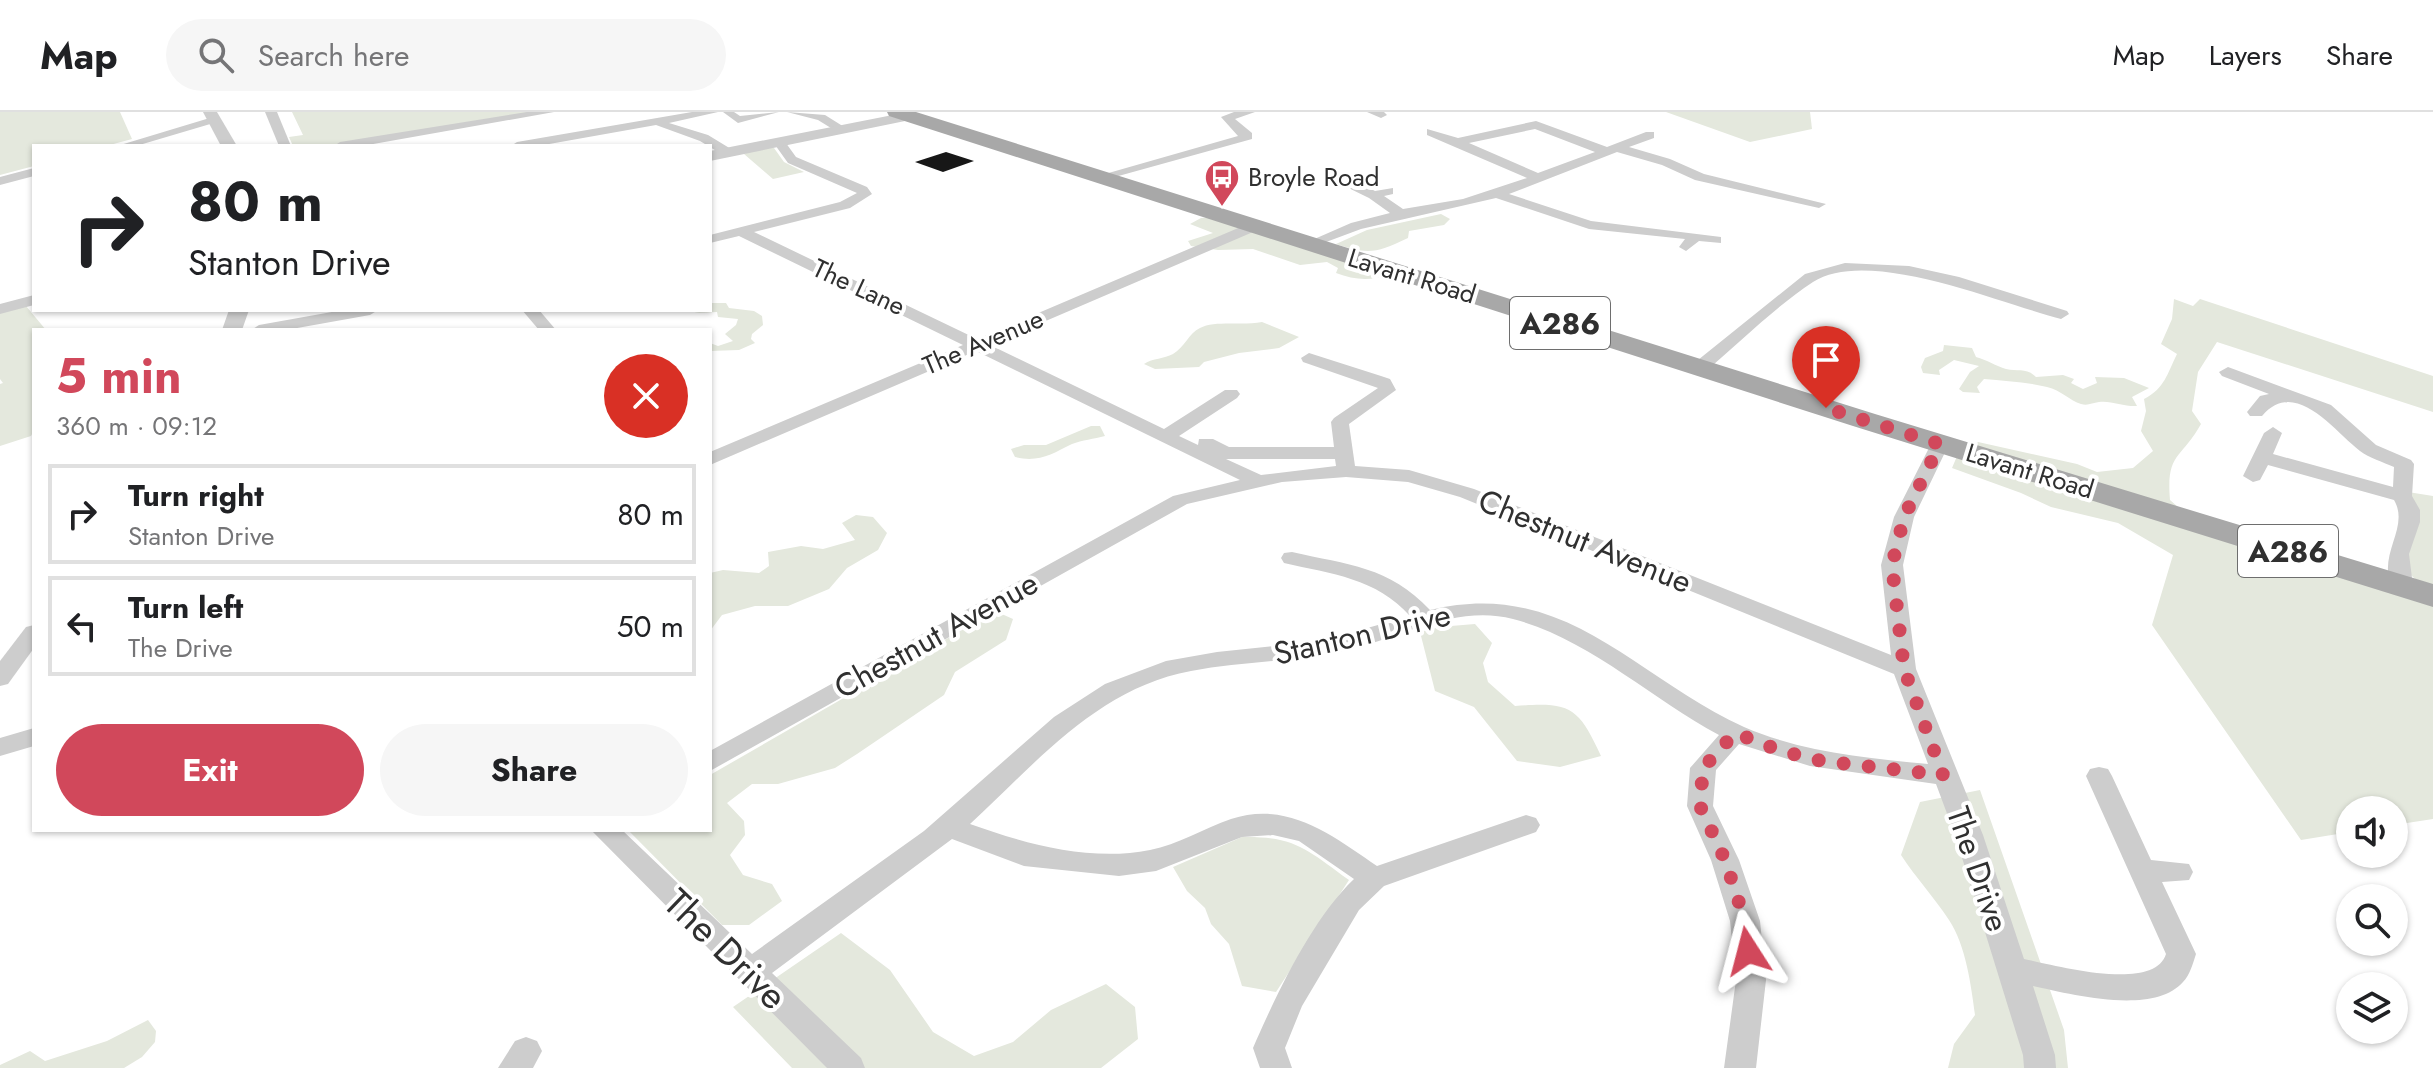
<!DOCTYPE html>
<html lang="en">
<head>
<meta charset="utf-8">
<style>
	body { margin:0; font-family:Jost,sans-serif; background:#f6f6f6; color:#202124; height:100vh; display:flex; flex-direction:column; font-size:30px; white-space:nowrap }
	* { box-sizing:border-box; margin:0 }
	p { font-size:26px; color:#757577 }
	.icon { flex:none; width:44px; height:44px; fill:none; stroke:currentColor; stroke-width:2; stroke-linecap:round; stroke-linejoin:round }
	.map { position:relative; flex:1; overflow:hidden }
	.side { position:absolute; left:32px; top:216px; width:680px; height:504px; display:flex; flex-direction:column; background:#fff; border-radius:0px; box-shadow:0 2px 6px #0004 }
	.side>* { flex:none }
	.top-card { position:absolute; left:32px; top:32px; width:680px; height:168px; border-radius:0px; box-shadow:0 2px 6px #0004; background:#fff; color:#202124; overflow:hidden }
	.buttons { position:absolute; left:2336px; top:684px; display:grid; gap:16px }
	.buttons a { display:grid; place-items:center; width:72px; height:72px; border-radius:50%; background:#fff; box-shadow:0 2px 6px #0004; font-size:40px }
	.pin { position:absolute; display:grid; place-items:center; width:68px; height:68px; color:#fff; margin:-82px -34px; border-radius:50% 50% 50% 0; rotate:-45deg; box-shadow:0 0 8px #0007 }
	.pin .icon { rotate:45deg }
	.me { position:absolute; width:88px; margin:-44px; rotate:351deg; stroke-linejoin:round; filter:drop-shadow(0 0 6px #0008) }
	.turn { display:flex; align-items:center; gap:28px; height:168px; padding:0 24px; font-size:36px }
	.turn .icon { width:104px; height:104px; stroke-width:2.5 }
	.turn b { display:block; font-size:56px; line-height:68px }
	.round { display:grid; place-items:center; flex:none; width:84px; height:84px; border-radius:42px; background:#f6f6f6 }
	.overview { display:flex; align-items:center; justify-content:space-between; height:136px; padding:0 24px }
	h1 { font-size:48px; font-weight:700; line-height:60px; color:#d1485b }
	.primary-button { display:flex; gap:16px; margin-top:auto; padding:16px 24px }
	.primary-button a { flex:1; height:92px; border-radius:48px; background:#d1485b; color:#fff; font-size:32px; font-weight:700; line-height:92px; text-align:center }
	.primary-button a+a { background:#f6f6f6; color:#202124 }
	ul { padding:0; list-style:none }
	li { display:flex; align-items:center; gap:24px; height:100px; margin:0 16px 12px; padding:0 8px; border:4px solid #e0e0e0; border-radius:0px }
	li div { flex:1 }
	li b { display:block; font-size:30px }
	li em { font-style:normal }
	header { display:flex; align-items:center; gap:48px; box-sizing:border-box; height:112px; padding:0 40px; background:#fff; border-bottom:2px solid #e0e0e0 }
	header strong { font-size:38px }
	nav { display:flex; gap:44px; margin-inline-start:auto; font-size:28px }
	.search { width:560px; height:72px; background:#f6f6f6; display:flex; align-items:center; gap:20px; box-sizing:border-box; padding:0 28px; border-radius:44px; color:#757577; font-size:30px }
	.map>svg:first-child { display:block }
</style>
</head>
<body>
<header>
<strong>Map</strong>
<div class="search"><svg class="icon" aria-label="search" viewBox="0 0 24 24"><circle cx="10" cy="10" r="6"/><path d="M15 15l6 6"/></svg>Search here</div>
<nav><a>Map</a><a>Layers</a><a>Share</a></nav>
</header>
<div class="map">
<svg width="2433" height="956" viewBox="0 0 2433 956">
	<rect width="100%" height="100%" fill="#fff"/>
	<!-- green -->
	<g fill="#e4e8dd">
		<path d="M0,0H120L132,27L106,34H34V54L0,63Z"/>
		<path d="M292,0H536L328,34H293L289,25L303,23Z"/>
		<path d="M1666,0H1810L1812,17L1750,30Z"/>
		<path d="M762,35L774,36L784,50L804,60L773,67L744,42Z"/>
		<path d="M1441,102L1450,107L1444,113L1409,119L1408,126C1376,141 1369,143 1336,132L1367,118Z"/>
		<path d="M1218,105L1390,161C1372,170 1355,168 1336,161L1338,156L1327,150L1300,153L1253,137L1218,138L1191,134L1188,129L1213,121L1190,112L1201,106Z"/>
		<path d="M2174,187L2193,194L2200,187L2433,264V300L2217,230L2198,260L2192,299L2201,312C2181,348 2166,340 2170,388L2186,402L2433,490V707L2394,713V698H2350V720L2301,728L2152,513L2173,443L2118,411L2051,395L2021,381L1952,356L1963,330H1978L2077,352L2097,360L2133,356L2153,339L2141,319L2146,299L2144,287C2165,276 2167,262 2177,242L2161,232L2172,207Z"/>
		<path d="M710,191H726L729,196L754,199L762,204L763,213L752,222L751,227L755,231L739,238L710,239V231L718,234L733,229L725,222L736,213L738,207L718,205L717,200L694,201L710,198Z"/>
		<path d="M26,194L46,218H34V318L31,324L0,334V272L3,271L0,267V201Z"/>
		<path d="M1262,210L1299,225L1279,236L1239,241L1204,250L1199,255L1155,257L1144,252C1153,246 1164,247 1173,242C1184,236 1189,221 1200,216C1215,208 1243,214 1262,210Z"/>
		<path d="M1944,233L1972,236L1976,245C1987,248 1996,254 2006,257C2018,260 2026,255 2036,265L2063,263L2074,267L2071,271L2083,277L2097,271L2095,265L2124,266L2149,276L2132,285L2137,294C2125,295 2110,288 2099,290C2092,291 2088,294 2081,292C2070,289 2061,278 2047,275C2028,270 2004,269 1984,267L1977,275L1980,281L1963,280L1959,277L1970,260L1979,254L1954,248L1939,258L1940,263L1923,261L1921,255L1925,246L1943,239Z"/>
		<path d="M1091,314H1100L1105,324C1094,327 1082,328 1072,332C1052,342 1038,351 1015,345L1011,337L1024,333H1046Z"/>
		<path d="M2408,380L2433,384V479L2424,476L2408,460Z"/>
		<path d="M856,403L873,405L887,421L878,438L847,456L829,477L788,494H755L722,503L710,519V461L723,458L759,461L769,454L768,440L801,434L823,437L855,428L842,411Z"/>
		<path d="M995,499L1013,507L1006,528L955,560L944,583L857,642L835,656L778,672H752L727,691L744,709L745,723L730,743L743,763L772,772L782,789L749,813H722L628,718H710V663Z"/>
		<path d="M1475,512L1492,531L1483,551L1488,570L1515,594C1570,590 1578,594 1601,644L1560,655L1517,649L1474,595L1435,579L1420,520L1439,515Z"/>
		<path d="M1980,678L2064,918L2068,956H1948L1954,932L1975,903C1971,873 1966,834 1949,808C1934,785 1916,766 1901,743L1920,690Z"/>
		<path d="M1242,725C1296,724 1307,738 1349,768L1276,880L1242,874L1229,832L1211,812L1205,796L1187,779L1173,755Z"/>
		<path d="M841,821L890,858L933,920L974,944L1013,930L1051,898L1106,872L1135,895L1138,927L1101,956H792L733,895Z"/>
		<path d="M148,908L156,919L155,930L142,945L124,956H0V953L30,939L45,949L107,929Z"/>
	</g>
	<!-- building -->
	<path fill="#171717" d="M946,40L974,49L943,60L915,50Z"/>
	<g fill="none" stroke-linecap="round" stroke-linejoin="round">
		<!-- minor -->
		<g fill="#cdcdcd" fill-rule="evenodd">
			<path d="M265,0H277L291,34H279Z"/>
			<path d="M527,0H554L362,34H334L340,30Z"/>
			<path d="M692,0H718L669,11L708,23L731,37V43H723L700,29L656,13L538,34H511L517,30Z"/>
			<path d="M723,0H734L740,4L779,0L738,11Z"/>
			<path d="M787,0L825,3L849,18L839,21L818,8Z"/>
			<path d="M1234,0H1255L1235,7L1252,21V27L1104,68L1098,64L1238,24L1221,5Z"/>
			<path d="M1367,0H1384L1387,3L1381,6Z"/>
			<path d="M213,5L217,6V10L136,34H117Z"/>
			<path d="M1536,9L1607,35L1646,20H1654V26L1629,35L1670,47L1704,62L1826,92L1819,96L1695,68L1662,53L1617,40L1509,82L1591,109L1721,125V131L1699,129L1686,139L1679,135L1685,127L1589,117L1496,86L1361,117L1310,136L1303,132L1351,111L1390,101L1369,86L1330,67V61H1340L1375,79L1393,76V82L1384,84L1403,97L1463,87L1527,66L1427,23V17L1458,26ZM1535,17L1595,40L1538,61L1469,31Z"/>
			<path d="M779,26L783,27L796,45L867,75L872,82L850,96L754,120L977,227L1250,111H1260V117L990,233L1164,317L1225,278H1237L1240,282L1237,286L1179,324L1198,333L1199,327H1213L1229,335H1334L1331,310L1334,306L1378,276L1303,250L1301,246L1309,241L1381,264L1390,267L1396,278L1349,312L1355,354L1409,358L1474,377L1891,543L1881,453L1894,405L1931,332L1933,328H1947L1949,332L1914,405L1903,453L1916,557L1983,723L2024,847C2054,853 2154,881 2166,842L2086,664L2090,657L2099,655L2108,657L2112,664L2151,748L2189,752L2193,760L2189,768L2162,770L2196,842C2193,851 2190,863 2183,870C2153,904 2070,882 2033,874L2055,943L2056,956H2024L2023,943L1955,723L1936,672L1810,654L1739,632L1716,658L1713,694L1739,748L1760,809L1766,868L1756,956H1724L1736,868L1730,809L1711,748L1687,694L1690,656L1719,623C1650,586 1589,527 1513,507C1457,492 1401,525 1348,538C1296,550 1243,549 1191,559C1098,576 1036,651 970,712C1026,732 1090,750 1150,738C1178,733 1204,716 1231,707C1288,688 1333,724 1377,754L1526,703L1536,706L1540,713L1536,720L1384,774L1359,798L1302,894L1285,936L1292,956H1260L1253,936C1276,883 1312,807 1354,767L1299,729L1273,723L1242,725L1156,759L1119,764L1024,754L952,727L772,861L861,946L865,956H827L591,718H622L752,842L924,719L1054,605L1105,572L1166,549L1217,540L1321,529L1410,504C1376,466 1332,462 1284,451L1281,446L1284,441L1292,440C1348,453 1389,454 1430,498C1565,465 1634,565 1744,615C1802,640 1866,646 1928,652L1894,562L1460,385L1408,370L1346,365L1282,370L1187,392L710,659V639L1173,384L1240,368L976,239L710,353V340L963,233L739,124L710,131V123L840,90L857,81L788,51L773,30ZM1226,347H1335L1336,354L1261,363Z"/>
			<path d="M34,56V64L0,73V65Z"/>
			<path d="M1845,151L1909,154L1959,165L2067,199L2069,202L2061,207C2002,192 1868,134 1813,170C1775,195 1740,230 1705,260H1693L1690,256L1693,252L1805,162Z"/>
			<path d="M34,183V193L0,202V192Z"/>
			<path d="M343,198H378L370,203L286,218H251L259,213Z"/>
			<path d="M522,198H539L556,218H539Z"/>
			<path d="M2228,255L2331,293L2376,333L2411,348L2414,352L2412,384L2420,398V410L2409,442L2413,474L2410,479H2394C2374,444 2411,417 2394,388L2268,353L2260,368L2253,370L2243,364L2264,321L2273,315L2282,321L2273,342L2393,375L2394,355C2383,350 2369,346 2360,339C2333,318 2295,265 2262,304H2250L2247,300L2260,284L2269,282L2222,264L2219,260Z"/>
			<path d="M34,513V536L8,572L0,574V549L26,515Z"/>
			<path d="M34,616V634L0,644V626Z"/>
			<path d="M526,925L537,929L542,939L533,956H498L515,929Z"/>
		</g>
		<!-- tertiary -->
		<g fill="#cdcdcd" fill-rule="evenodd">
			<path d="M203,0H217L237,34H221Z"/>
			<path d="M908,0L917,4L910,8L710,49V39Z"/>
			<path d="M229,198H249L242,218H222Z"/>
		</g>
		<!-- primary -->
		<path fill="#a8a8a8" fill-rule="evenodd" d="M887,0H916L1875,302L2433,472V495L1853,314L889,4Z"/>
	</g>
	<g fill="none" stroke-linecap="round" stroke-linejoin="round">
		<!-- route -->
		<path stroke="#d1485b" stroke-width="14" stroke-dasharray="0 25.2" d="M1748,839L1745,809L1725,748L1700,694L1703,656L1735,621L1781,639L1822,649L1943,663L1904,557L1892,453L1904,405L1940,332L1826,296"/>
	</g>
	<!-- icons -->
	<defs>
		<g id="bus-pin" transform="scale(1.8)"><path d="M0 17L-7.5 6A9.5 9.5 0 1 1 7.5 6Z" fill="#d1485b" stroke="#fff"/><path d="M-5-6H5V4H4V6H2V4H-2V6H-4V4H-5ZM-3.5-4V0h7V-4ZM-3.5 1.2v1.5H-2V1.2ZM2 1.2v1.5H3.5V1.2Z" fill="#fff"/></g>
	</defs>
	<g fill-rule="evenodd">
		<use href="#bus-pin" x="1222" y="65"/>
	</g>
	<g text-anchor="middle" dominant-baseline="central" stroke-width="8" stroke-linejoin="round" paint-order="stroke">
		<!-- far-poi labels -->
		<g font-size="26" fill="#303030" stroke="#fff" text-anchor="start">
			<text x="1248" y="65">Broyle Road</text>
		</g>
		<!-- far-street labels -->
		<g font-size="26" fill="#303030" stroke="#fff">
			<text transform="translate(1412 164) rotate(17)">Lavant Road</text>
			<text transform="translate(859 175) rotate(25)">The Lane</text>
			<text transform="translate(983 230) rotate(-23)">The Avenue</text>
			<text transform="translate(2030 359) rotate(17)">Lavant Road</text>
		</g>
		<!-- shield labels -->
		<g fill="#fff" stroke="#6e6e6e" stroke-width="2">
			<rect x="1510" y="185" width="100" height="52" rx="6"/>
			<rect x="2238" y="413" width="100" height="52" rx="6"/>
		</g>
		<g font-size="30" font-weight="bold" fill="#303030">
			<text x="1560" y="211">A286</text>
			<text x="2288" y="439">A286</text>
		</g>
		<!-- street labels -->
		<g font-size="32" fill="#303030" stroke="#fff">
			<text transform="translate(1585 429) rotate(22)">Chestnut Avenue</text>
			<text transform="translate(1362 522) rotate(-13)">Stanton Drive</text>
			<text transform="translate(936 523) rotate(-29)">Chestnut Avenue</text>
			<text transform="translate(1978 757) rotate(71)">The Drive</text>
		</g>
		<!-- near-street labels -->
		<g font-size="38" fill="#303030" stroke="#fff">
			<text transform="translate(726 837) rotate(44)">The Drive</text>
		</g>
	</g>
</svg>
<div class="buttons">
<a><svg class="icon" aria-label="sound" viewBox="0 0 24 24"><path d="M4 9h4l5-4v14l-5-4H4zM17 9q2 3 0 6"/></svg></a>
<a><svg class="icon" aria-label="search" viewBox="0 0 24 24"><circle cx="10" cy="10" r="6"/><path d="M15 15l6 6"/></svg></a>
<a><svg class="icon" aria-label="layers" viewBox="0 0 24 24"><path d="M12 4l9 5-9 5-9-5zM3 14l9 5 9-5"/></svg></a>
</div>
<div class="pin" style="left:1826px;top:296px;background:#d93025"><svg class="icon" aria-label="arrive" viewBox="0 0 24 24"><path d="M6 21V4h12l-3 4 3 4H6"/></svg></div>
<svg class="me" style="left:1748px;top:839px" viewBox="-20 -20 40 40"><path d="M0-17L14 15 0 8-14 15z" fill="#d1485b" stroke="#fff" stroke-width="4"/></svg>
<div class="top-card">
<div class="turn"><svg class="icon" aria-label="right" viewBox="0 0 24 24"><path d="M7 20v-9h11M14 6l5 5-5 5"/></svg><div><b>80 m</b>Stanton Drive</div></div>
</div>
<section class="side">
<div class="overview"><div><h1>5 min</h1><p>360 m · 09:12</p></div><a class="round" style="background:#d93025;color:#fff"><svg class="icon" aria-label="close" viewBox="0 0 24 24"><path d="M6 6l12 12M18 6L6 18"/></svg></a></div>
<ul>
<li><svg class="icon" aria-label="right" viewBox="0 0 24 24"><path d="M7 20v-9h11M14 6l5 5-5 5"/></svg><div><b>Turn right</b><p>Stanton Drive</p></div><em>80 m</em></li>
<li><svg class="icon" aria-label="left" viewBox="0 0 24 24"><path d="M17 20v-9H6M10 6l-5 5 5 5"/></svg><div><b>Turn left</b><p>The Drive</p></div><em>50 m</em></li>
</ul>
<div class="primary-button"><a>Exit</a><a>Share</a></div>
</section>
</div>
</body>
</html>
